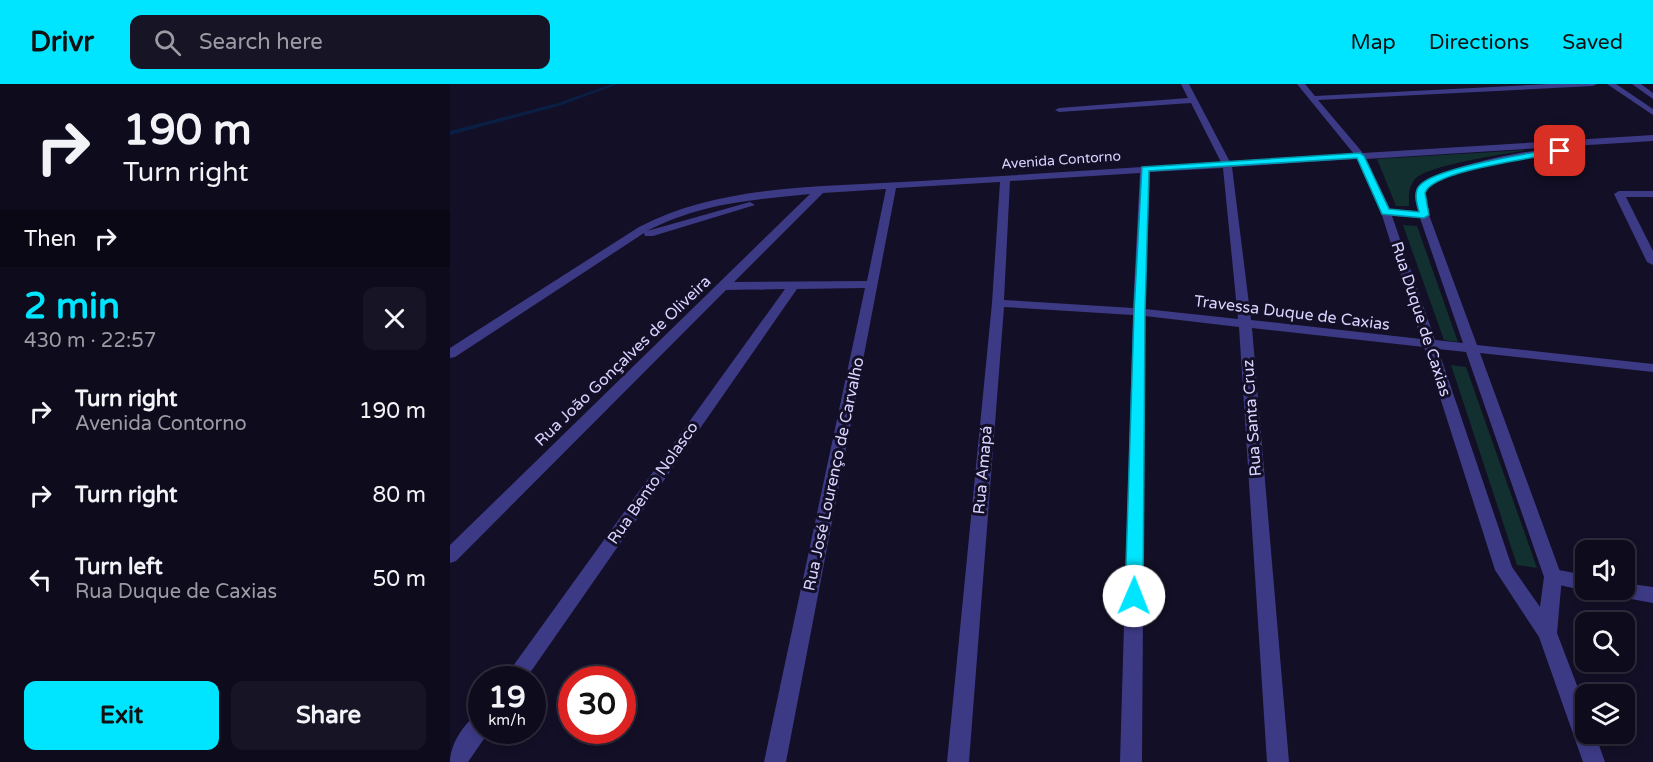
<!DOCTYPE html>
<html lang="en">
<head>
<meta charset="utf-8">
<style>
	body { margin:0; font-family:"Varela Round",sans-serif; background:#171425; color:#f1f3f6; height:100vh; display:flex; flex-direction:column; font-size:22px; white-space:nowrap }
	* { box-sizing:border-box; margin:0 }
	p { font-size:20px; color:#9b9ba3 }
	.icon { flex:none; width:33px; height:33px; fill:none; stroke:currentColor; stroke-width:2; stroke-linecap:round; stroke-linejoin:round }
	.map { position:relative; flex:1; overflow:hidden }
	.drawer { display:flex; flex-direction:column; background:#0e0b1c; width:450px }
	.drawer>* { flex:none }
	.banner { background:#0e0b1c; color:#f1f3f6; overflow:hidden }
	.fabs { position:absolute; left:1125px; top:456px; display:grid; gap:12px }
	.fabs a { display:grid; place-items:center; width:60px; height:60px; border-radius:12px; background:#0e0b1c; box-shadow:0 3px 9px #0003,0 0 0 2px #2e2b3b; font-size:30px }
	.speed { position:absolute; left:18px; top:582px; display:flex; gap:12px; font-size:30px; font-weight:700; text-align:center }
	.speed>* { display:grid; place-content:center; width:78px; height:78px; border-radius:50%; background:#0e0b1c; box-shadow:0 3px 9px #0003,0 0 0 2px #2e2b3b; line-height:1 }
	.speed small { font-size:15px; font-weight:400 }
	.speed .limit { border:9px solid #d22; background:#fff; color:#111 }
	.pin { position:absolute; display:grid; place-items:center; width:51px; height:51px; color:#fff; margin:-26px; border-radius:12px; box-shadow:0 3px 9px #0006 }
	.me { position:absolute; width:66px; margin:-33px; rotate:1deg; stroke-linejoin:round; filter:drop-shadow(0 0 4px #0008) }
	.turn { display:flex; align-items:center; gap:21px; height:126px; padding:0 24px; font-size:27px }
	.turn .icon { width:78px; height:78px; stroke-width:2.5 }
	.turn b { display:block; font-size:42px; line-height:51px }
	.then { display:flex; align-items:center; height:57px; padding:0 24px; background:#0003; gap:12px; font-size:22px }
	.round { display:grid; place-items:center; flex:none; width:63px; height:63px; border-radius:12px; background:#171425 }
	.summary { display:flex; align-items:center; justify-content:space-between; height:102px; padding:0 24px }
	h1 { font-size:36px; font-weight:700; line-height:45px; color:#00e5ff }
	.cta { display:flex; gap:12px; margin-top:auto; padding:12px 24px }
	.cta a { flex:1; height:69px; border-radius:12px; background:#00e5ff; color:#111; font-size:24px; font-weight:700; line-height:69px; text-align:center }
	.cta a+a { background:#171425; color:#f1f3f6 }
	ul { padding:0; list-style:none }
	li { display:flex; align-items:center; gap:18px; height:84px; padding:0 24px }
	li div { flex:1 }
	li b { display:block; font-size:22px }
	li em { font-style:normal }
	header { display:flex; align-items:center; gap:36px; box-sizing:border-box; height:84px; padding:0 30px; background:#00e5ff; color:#111 }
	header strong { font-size:28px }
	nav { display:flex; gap:33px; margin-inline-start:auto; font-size:21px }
	.search { width:420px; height:54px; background:#171425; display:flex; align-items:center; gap:15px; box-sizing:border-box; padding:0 21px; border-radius:12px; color:#9b9ba3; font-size:22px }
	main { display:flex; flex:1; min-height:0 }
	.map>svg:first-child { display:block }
</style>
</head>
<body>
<header>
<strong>Drivr</strong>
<div class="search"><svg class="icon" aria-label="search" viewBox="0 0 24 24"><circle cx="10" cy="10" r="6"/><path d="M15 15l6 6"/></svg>Search here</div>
<nav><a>Map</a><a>Directions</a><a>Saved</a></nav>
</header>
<main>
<section class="drawer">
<div class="banner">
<div class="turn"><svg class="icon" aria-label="right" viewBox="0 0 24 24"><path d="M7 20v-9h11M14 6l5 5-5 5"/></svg><div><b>190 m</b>Turn right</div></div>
<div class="then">Then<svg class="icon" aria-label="right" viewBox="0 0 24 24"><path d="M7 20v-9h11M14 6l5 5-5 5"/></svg></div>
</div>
<div class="summary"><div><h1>2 min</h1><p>430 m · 22:57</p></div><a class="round"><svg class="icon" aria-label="close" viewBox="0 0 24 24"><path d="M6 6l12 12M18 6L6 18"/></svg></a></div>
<ul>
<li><svg class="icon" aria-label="right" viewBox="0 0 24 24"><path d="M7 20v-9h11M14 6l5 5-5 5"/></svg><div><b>Turn right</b><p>Avenida Contorno</p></div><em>190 m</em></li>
<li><svg class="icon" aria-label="right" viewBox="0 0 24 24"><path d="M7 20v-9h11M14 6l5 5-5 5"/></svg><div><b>Turn right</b></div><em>80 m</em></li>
<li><svg class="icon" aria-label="left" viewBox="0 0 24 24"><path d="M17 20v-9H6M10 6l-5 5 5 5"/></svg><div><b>Turn left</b><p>Rua Duque de Caxias</p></div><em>50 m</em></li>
</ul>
<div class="cta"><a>Exit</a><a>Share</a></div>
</section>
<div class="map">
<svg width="1203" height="678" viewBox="0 0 1203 678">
	<rect width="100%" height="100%" fill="#130f26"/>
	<!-- green -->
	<g fill="#12302f">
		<path d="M1078,66C1056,70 978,81 965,95C958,104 959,111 959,122H946L927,75Z"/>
		<path d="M953,141L967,142L1008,258L994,256Z"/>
		<path d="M1001,281L1016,283L1087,484L1067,481Z"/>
	</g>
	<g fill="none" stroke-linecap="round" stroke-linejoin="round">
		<!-- stream -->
		<path fill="#0a1f44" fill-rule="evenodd" d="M162,0H168L112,21L0,51V47L108,19Z"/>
		<!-- service -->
		<g fill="#3d3a85" fill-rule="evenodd">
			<path d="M1103,485L1136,491V506H1139L1136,507L1096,498L1094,493L1096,488Z"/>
			<path d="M1174,499L1203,503V519L1165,512L1163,506H1174Z"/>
		</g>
		<!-- minor -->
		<g fill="#3d3a85" fill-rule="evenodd">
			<path d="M731,0H739L780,78L904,70L847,0H855L865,12L1098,0H1147L1143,2L868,16L913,69L1203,51V57L916,75L940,125L968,127C966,120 963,111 967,105C977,86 1082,63 1103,66L1105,68L1100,71C1064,75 1004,82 976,105L975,114L979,131L1027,261L1203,280V288L1030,269L1112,493L1107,549L1136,625V650H1145L1155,678H1133L1089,553L1045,486L974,263L802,244L839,678H817L789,243L695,232L692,678H670L683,231L554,223L519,678H497L542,219L550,98L446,104L336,678H314L415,204L347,205L75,596H53L335,205L276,206L6,477L0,479V461L360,110C301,116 251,119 197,147L300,118L305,121L203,152H195L194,149L5,273L0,274V264L189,143C273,99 378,103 471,97C571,91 671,84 771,78L741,19L609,28L605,26L609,24L738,14ZM907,75L931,128L971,255L801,236L782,83ZM773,84L788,235L695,225L700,88ZM690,89L683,224L554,216L560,97ZM436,105L417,197L284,198L373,109ZM942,132L970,134L1013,259L985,256ZM988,265L1016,268L1094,493L1090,523L1062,483Z"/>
			<path d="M1169,107H1203V113H1176L1203,167V181L1197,178L1164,110Z"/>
			<path d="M32,629V646H40L18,678H0C0,661 15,635 32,629Z"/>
		</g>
		<!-- tertiary -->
		<g fill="#3d3a85" fill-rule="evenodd">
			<path d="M1157,0H1166L1203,25V31Z"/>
			<path d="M1182,0H1191L1203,9V15Z"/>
		</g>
	</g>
	<!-- route -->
	<path fill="#00e5ff" stroke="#0095a6" stroke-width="1.5" d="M1110,64L1114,67L1113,68C1088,74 982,86 975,109L979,131L974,134L932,130L907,74L699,87L695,228L693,512L690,517L684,519L678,517L675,512L684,228L692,83L910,69L914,72L939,125L969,128C967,119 963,108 970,101C986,83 1083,69 1110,64Z"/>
	<g text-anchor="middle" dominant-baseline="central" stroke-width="6" stroke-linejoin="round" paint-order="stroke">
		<!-- far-street labels -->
		<g font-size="14" fill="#d9d4ff" stroke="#130f26">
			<text transform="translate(611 76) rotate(-4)">Avenida Contorno</text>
		</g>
		<!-- street labels -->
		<g font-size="16" fill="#d9d4ff" stroke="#130f26">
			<text transform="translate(842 229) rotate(7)">Travessa Duque de Caxias</text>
			<text transform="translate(971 235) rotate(72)">Rua Duque de Caxias</text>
			<text transform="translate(173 277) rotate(-44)">Rua João Gonçalves de Oliveira</text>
			<text transform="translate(802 334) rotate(-94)">Rua Santa Cruz</text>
			<text transform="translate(533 386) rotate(-85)">Rua Amapá</text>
			<text transform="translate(384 390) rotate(-78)">Rua José Lourenço de Carvalho</text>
			<text transform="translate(203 399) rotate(-55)">Rua Bento Nolasco</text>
		</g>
	</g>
</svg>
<div class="fabs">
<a><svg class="icon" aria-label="sound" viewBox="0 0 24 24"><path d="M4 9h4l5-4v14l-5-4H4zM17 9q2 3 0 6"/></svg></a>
<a><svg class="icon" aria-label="search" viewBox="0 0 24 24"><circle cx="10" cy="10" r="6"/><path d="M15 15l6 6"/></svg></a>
<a><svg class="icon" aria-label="layers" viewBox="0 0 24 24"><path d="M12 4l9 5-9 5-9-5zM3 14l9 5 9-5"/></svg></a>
</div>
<div class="speed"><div>19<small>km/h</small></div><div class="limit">30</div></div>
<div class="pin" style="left:1110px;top:67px;background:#d93025"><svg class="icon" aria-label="arrive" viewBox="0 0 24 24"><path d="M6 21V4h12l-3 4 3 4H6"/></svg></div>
<svg class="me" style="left:684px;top:512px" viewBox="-20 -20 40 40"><circle r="19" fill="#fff"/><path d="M0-13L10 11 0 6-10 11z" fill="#00e5ff"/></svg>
</div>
</main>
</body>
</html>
